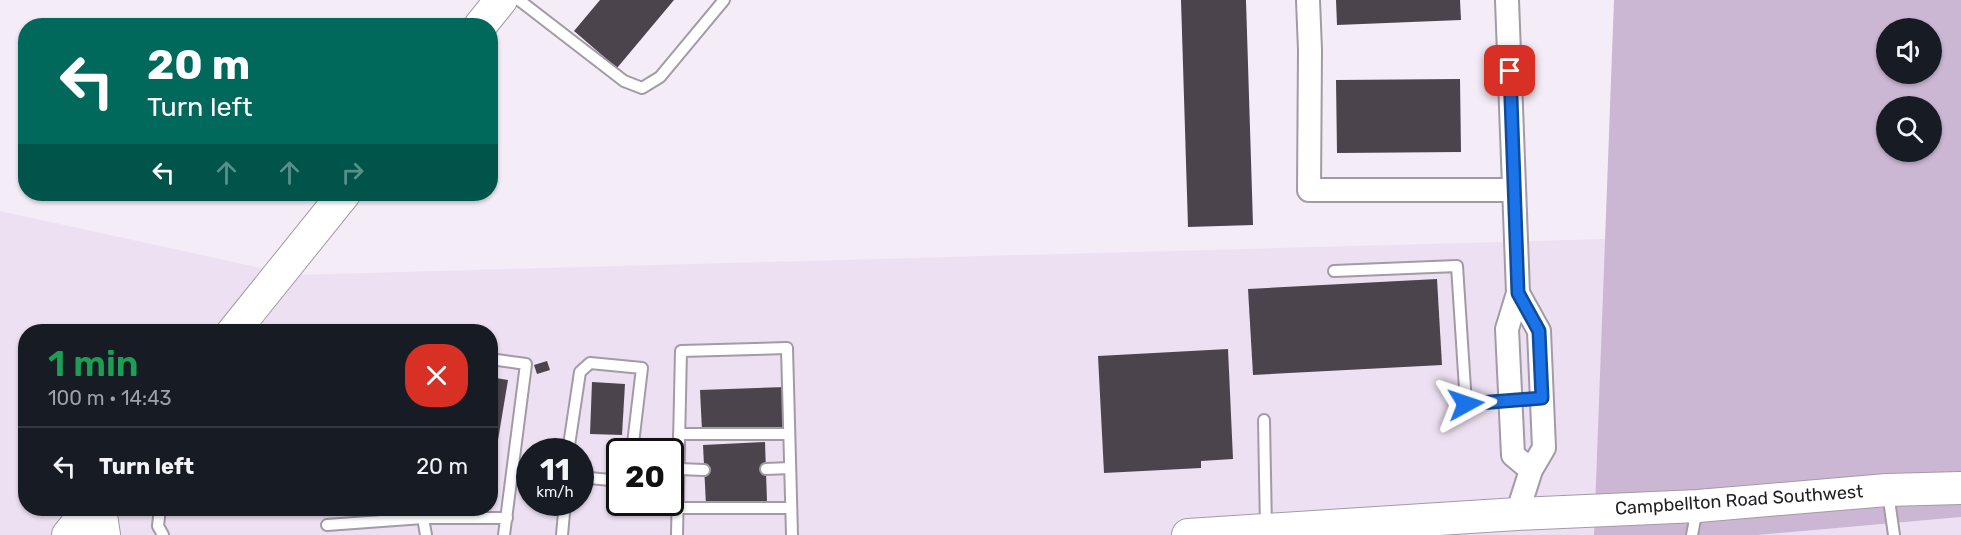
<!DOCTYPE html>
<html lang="en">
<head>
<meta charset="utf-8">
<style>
	body { margin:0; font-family:Rubik,sans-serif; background:#20242c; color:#f1f3f6; height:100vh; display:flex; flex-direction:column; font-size:22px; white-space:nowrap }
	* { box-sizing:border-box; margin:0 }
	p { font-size:20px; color:#9ea1a6 }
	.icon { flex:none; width:33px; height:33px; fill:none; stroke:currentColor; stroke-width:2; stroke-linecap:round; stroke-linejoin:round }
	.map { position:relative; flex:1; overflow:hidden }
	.drawer { position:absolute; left:18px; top:324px; width:480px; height:192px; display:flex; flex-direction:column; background:#171b24; border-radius:24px; box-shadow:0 2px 4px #0004 }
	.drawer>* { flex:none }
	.banner { position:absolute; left:18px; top:18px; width:480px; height:183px; border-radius:24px; box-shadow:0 2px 4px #0004; background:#00695c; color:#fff; overflow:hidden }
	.tools { position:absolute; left:1876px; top:18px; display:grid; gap:12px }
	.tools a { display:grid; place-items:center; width:66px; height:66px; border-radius:50%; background:#171b24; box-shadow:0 2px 4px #0004; font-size:30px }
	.speed { position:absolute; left:516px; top:438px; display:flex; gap:12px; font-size:30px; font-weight:700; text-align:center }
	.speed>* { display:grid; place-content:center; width:78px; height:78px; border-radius:50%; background:#171b24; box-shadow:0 2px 4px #0004; line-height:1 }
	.speed small { font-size:15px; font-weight:400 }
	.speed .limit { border:3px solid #111; border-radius:9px; background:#fff; color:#111 }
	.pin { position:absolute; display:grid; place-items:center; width:51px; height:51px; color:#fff; margin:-26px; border-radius:12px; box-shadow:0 3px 9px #0006 }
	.me { position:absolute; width:66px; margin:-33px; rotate:85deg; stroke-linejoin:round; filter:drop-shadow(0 0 4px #0008) }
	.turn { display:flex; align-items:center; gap:21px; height:126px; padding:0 30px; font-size:27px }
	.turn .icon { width:78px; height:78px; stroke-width:2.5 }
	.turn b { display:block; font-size:42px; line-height:51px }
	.lanes { display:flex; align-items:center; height:57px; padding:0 30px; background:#0003; justify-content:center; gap:30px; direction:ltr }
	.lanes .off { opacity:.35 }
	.round { display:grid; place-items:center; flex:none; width:63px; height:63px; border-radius:24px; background:#20242c }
	.summary { display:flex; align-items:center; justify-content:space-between; height:102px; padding:0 30px }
	h1 { font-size:36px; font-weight:600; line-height:45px; color:#1e9e55 }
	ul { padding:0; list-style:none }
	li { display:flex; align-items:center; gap:18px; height:78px; padding:0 30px; border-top:2px solid #363941 }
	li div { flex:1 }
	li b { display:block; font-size:22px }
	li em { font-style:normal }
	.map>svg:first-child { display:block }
</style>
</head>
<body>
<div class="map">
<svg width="1961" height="535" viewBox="0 0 1961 535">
	<rect width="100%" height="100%" fill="#f4ecf7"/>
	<!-- built -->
	<g fill="#ede0f2" fill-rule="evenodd">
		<path d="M0,211L293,275L1606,239L1594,535H0ZM26,332H490V508H26ZM530,452H580V502H530ZM620,452H670V502H620Z"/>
		<path d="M1961,517V535H1758Z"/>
	</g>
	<!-- green -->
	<path fill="#cbb7d3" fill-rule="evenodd" d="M1614,0H1961V517L1758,535H1594ZM1887,28H1932V74H1887ZM1887,106H1932V152H1887Z"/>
	<!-- building -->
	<g fill="#4b444d">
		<path d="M600,0H674L617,68L574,31Z"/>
		<path d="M1181,0H1246L1253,225L1188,227Z"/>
		<path d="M1336,0H1460L1461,20L1337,25Z"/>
		<path d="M1460,79L1461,152L1337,153L1336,80Z"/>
		<path d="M1437,279L1442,365L1253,375L1248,289Z"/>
		<path d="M1228,349L1233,459L1201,461V468L1104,473L1098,356Z"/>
		<path d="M547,361L550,370L537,374L534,365Z"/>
		<path d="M490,377L508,380L492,476H490Z"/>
		<path d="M592,382L625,384L622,435L590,434Z"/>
		<path d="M787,387L788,428L702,431L700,390Z"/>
		<path d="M765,442L767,502L706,505L703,445Z"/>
		<rect x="331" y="508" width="47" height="3"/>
	</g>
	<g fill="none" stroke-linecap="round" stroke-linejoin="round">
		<!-- lane casing -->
		<g stroke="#a29ba5" stroke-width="14">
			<g id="lane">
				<path d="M519,0L624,81L642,88L660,77L724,0"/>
				<path d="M1334,271L1457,266L1466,404L1542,398"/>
				<path d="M490,359L526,364L504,535"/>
				<path d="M1264,420L1266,529"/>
				<path d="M679,434H789"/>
				<path d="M568,452L580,372L590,363L642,368L632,452"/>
				<path d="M679,469L704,470"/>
				<path d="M766,469L790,468"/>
				<path d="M580,477L620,481"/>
				<path d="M1888,493L1894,535"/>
				<path d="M160,508L158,526L163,535"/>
				<path d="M425,508L423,518L426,535"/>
				<path d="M678,508H791"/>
				<path d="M327,525L423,518H507"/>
				<path d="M562,535L565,502"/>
				<path d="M677,535L681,351L787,348L792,535"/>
				<path d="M1692,535L1697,509"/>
			</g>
		</g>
		<!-- street casing -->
		<g stroke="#a29ba5" stroke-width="26">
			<g id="street">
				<path d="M1308,0L1310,50L1309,190H1513"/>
				<path d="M1507,0L1518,293L1507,329L1513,455L1531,470"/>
				<path d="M1517,514L1531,470L1544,448L1539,331L1518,293"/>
			</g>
		</g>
		<!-- secondary casing -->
		<g stroke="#a29ba5" stroke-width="34">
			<g id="secondary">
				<path d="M480,26L501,0"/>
				<path d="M233,332L344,194"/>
				<path d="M100,508L104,535"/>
				<path d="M68,535L90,508"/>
				<path d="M1188,535L1517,514L1698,506L1887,490L1961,488"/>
			</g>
		</g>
		<!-- lane -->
		<use href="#lane" stroke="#fff" stroke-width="10"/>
		<!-- street -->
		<use href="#street" stroke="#fff" stroke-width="22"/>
		<!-- secondary -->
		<use href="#secondary" stroke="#fff" stroke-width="32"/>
	</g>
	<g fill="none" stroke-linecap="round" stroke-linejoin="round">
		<!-- route casing -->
		<g stroke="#114b97" stroke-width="15">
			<path id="route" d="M1466,404L1542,398L1539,331L1518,293L1510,71"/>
		</g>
		<!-- route -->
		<use href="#route" stroke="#1a73e8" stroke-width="10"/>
	</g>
	<g text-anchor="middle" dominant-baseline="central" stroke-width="6" stroke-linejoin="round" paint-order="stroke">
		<!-- street labels -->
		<g font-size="18" fill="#221f23" stroke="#fff">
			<text transform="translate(1739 500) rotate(-4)">Campbellton Road Southwest</text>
		</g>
	</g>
</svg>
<div class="tools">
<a><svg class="icon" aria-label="sound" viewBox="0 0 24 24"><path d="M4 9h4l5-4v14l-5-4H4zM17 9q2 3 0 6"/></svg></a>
<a><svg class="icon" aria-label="search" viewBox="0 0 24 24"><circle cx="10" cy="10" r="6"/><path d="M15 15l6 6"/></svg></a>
</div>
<div class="speed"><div>11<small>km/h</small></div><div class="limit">20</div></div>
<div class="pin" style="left:1510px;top:71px;background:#d93025"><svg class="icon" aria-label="arrive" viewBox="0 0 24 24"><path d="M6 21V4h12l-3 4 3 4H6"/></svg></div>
<svg class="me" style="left:1466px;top:404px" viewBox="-20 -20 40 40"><path d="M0-17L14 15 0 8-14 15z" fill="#1a73e8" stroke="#fff" stroke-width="4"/></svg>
<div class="banner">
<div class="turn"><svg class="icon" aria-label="left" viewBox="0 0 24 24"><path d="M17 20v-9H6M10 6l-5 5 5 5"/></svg><div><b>20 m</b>Turn left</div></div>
<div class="lanes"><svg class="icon" aria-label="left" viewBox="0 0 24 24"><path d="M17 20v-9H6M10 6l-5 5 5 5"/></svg><svg class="icon off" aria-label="ahead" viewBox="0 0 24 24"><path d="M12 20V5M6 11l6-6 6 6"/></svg><svg class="icon off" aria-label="ahead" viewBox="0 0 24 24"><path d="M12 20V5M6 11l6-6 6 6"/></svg><svg class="icon off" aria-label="right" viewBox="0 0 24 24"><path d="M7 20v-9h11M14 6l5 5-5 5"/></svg></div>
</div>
<section class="drawer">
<div class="summary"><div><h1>1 min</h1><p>100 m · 14:43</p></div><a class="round" style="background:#d93025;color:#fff"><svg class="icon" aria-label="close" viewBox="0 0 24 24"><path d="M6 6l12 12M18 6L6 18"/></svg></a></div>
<ul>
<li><svg class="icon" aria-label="left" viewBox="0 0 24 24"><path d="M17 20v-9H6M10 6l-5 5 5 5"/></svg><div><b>Turn left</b></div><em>20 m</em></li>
</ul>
</section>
</div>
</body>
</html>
